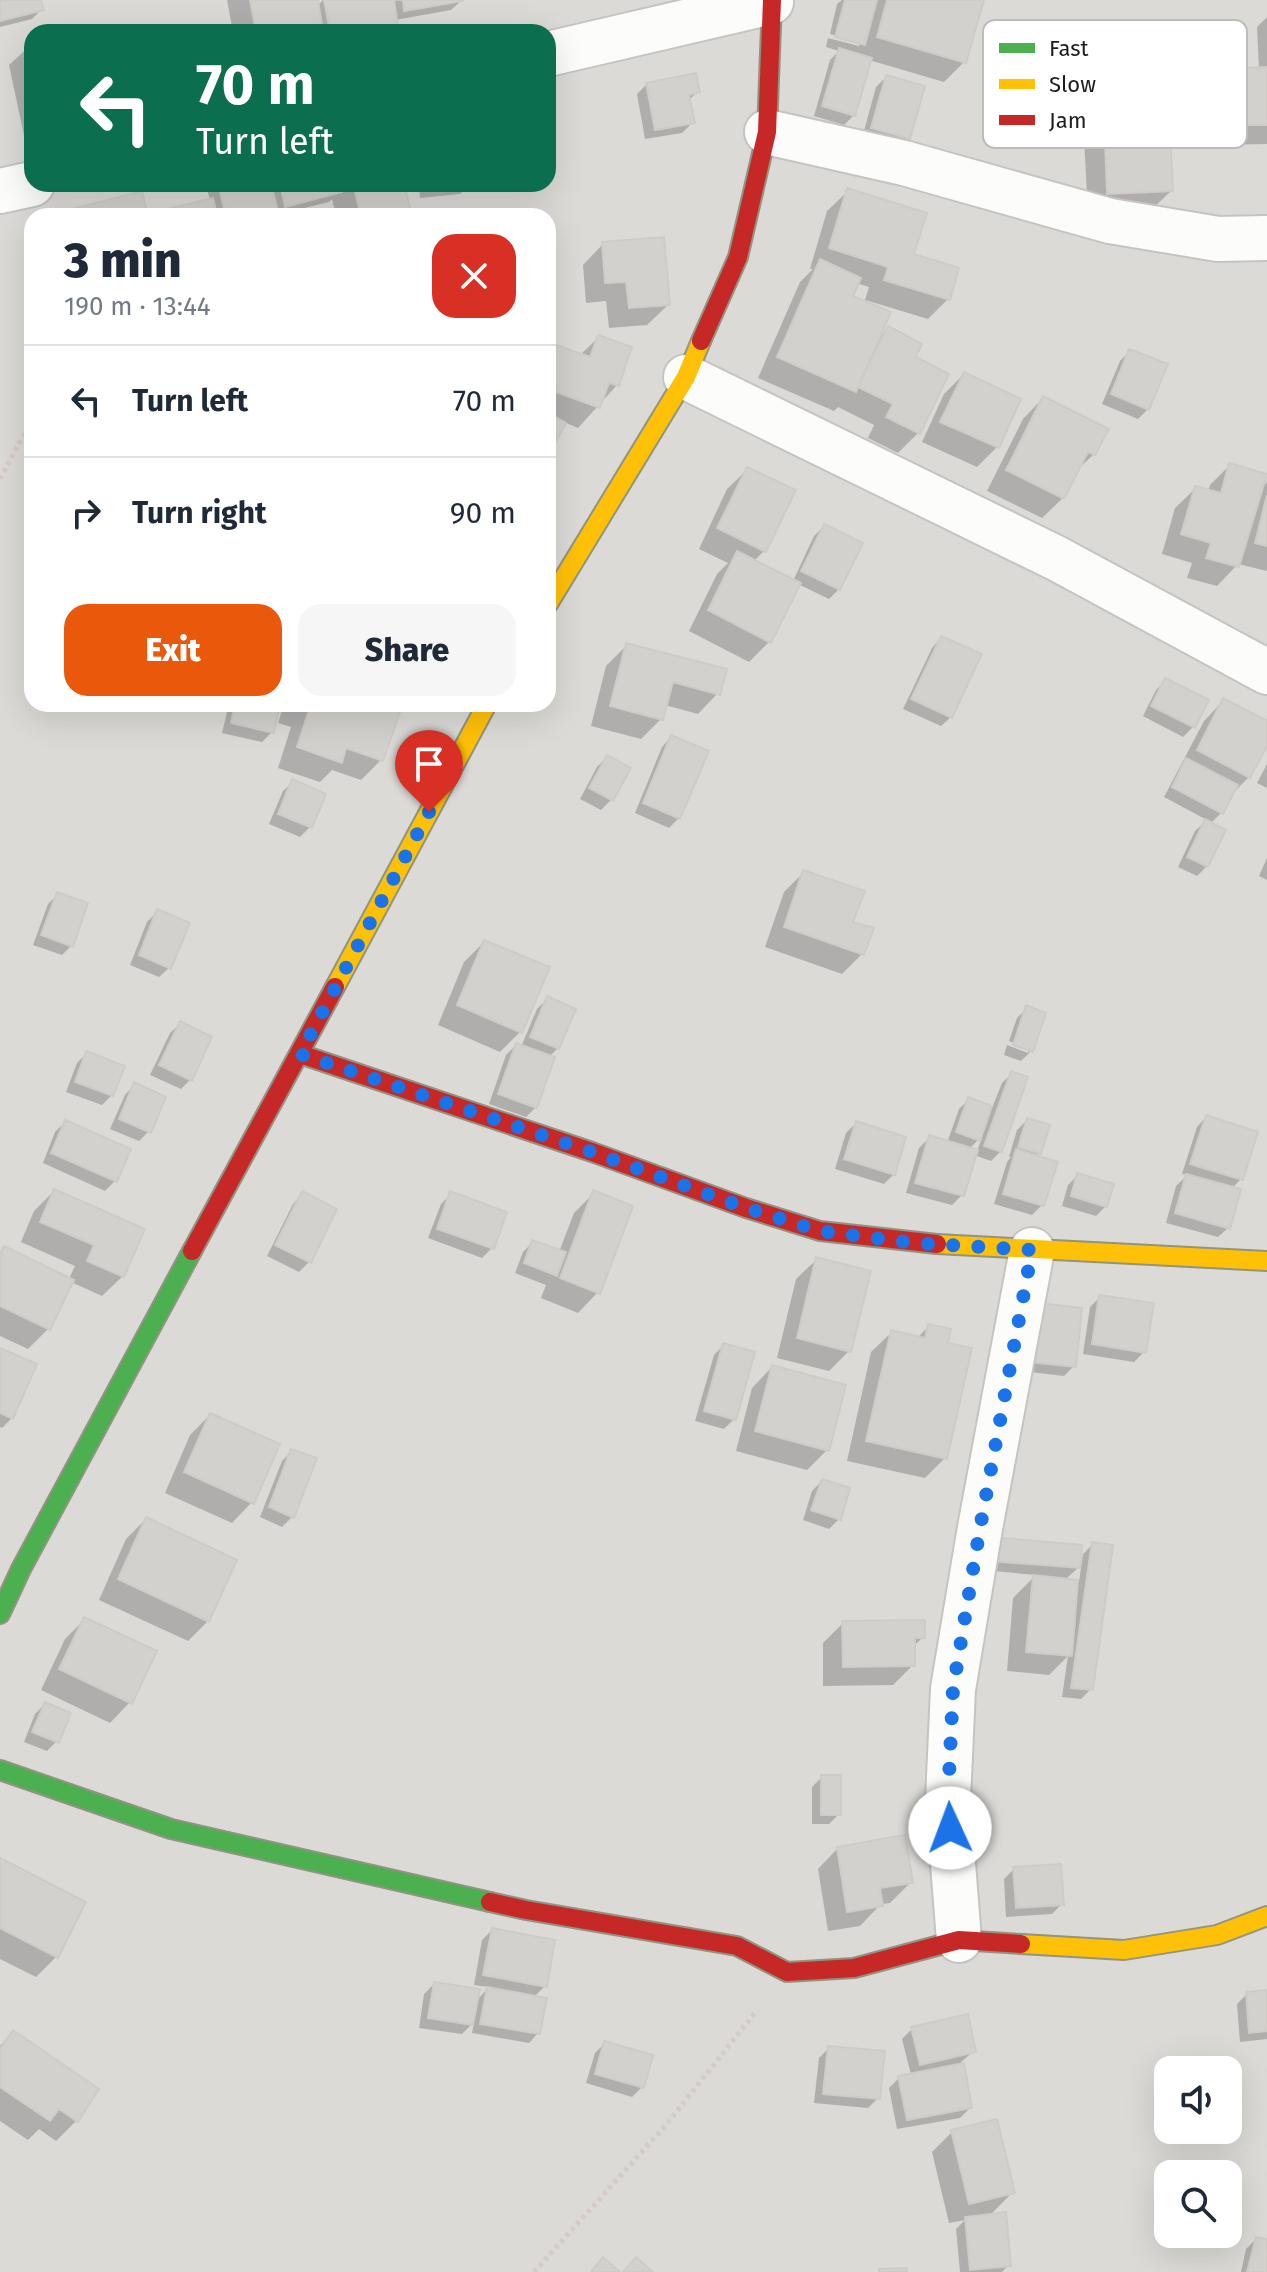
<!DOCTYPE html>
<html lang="en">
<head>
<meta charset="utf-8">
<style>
	body { margin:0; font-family:"Fira Sans",sans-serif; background:#f6f6f7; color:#1f2937; height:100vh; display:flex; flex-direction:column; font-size:30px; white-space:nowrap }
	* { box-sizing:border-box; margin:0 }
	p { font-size:26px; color:#747a83 }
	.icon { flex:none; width:44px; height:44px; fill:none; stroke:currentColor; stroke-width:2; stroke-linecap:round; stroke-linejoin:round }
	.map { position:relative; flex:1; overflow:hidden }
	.panel { position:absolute; left:24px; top:208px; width:532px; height:504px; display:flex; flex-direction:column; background:#fff; border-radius:24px; box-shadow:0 8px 32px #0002 }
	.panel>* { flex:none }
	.banner { position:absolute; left:24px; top:24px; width:532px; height:168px; border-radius:24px; box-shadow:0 8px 32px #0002; background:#0b6e4f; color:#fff; overflow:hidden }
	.buttons { position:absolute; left:1154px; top:2056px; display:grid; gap:16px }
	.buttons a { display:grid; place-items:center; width:88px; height:88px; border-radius:16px; background:#fff; box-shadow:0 8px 32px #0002; font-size:40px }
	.pin { position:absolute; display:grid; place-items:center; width:68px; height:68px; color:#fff; margin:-82px -34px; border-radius:50% 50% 50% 0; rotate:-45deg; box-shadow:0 0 8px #0007 }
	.pin .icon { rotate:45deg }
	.me { position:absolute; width:88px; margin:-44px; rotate:358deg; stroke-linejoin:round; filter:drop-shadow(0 0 6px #0008) }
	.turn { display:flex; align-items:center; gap:28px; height:168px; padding:0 40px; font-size:36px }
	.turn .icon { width:104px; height:104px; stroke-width:2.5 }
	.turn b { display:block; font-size:56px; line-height:68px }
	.round { display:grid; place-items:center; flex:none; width:84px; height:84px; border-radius:24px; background:#f6f6f7 }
	.headline { display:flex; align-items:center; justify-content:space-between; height:136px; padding:0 40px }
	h1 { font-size:48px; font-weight:800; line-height:60px }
	.action { display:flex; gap:16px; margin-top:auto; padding:16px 40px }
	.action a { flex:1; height:92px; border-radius:24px; background:#ea580c; color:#fff; font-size:32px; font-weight:800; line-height:92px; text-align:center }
	.action a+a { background:#f6f6f7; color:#1f2937 }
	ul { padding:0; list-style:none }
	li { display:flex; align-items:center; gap:24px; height:112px; padding:0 40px; border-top:2px solid #e0e1e3 }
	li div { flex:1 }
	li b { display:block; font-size:30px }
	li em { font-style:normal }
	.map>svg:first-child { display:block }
</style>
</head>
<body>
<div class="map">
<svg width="1267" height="2272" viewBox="0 0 1267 2272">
	<rect width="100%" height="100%" fill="#ecebe6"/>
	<!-- residential -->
	<path fill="#dbdad7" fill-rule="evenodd" d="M0,0H1267V2272H0ZM32,32H548V184H32ZM32,216H548V704H32ZM1168,2070H1228V2130H1168ZM1168,2174H1228V2234H1168Z"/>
	<!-- shadow -->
	<g fill="#0003" fill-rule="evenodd">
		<path d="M7,0H39L42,9L32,19L0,27V2Z"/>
		<path d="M227,0H316L317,6L323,0L461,1L451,10L395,20L397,32H233Z"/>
		<path d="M842,0H982L965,61L944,82L869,60L854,115L844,125L814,116L830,60L839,51L826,47L828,38L859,46V42L830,34L837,4Z"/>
		<path d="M1267,17V144L1220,145L1219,91L1239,70L1259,69L1257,27Z"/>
		<path d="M32,44V158L29,159L9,65Z"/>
		<path d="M886,77L908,138L898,148L862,138L876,87Z"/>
		<path d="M647,84L697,92L688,101L692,123L682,133L645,139L637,94Z"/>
		<path d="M1105,118L1171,191L1150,211L1088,214L1084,138Z"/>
		<path d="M211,184H269L270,186L272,184H402L410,216H336L332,199L329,202L276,215L275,212L271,216H267V212L252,216H161L165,212L210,201L207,188Z"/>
		<path d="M419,184H470L460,194L420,198Z"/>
		<path d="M848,191L912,256L948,299L928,319L865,300L869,287L856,283L850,297L876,341L888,329L914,358L946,375L918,433L898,453L868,438L874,425L838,407L834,411L758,378L800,282L813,269H810L827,211Z"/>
		<path d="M603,244L668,305L647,325L609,328L606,301L586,303L583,265Z"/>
		<path d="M599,337L617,385L578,428L564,422L548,452V344L580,355Z"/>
		<path d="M1130,351L1148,409L1138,419L1102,404L1120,361Z"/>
		<path d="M964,374L997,447L977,467L922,442L944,394Z"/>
		<path d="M1043,398L1094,454L1075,472L1063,498L1042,518L987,491L1023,419Z"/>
		<path d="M1230,465L1260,489L1267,482V571L1238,564L1217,586L1187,578L1192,563L1162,554L1175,508L1196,488L1208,491L1210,485Z"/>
		<path d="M748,469L764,551L754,561L793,581L814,536L824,526L839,589L829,599L798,584L770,641L749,662L689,631L717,574L728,563L699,549L727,489Z"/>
		<path d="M941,638L951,717L941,726L903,709L932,648Z"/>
		<path d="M627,645L718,693L698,714L665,705L661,719L641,739L591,726L606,666Z"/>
		<path d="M1166,680L1193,727L1183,737L1143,716L1156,690Z"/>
		<path d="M1224,700L1267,723V742L1249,777L1229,797L1221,813L1210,824L1207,866L1197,876L1178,867L1195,831L1207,820L1164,797L1204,721Z"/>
		<path d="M229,704H278L272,732L262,742L222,733Z"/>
		<path d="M284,704H381V760L361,780L332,770L320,782L278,768L291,727L278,723Z"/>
		<path d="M671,737L679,818L669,828L635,813L662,747Z"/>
		<path d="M607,757L611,800L601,810L580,799L597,767Z"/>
		<path d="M1267,764V788L1257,783Z"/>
		<path d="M293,782L324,795L310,827L300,837L269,824L283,791Z"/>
		<path d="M1267,858V880L1259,876Z"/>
		<path d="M804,872L851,923L862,954L842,974L765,947L784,892Z"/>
		<path d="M58,894L72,945L62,955L33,945L48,904Z"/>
		<path d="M157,912L169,968L159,977L130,965L147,922Z"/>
		<path d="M484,942L521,1031L500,1052L438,1025L464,962Z"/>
		<path d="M547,999L558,1048L549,1057L536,1107L526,1117L489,1104L506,1055L516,1045L521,1047L537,1009Z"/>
		<path d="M1027,1008L1031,1051L1021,1061L1004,1055L1007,1045L1028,1053V1049L1009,1041L1017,1018Z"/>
		<path d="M180,1024L190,1080L181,1089L150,1075L170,1033Z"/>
		<path d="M87,1053L112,1095L102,1105L66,1092L77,1063Z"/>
		<path d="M1012,1073L1001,1151L991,1161L974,1155L962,1195L952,1205L906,1193L919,1148L929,1138L947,1143L959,1109L968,1100L992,1108L1002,1083ZM983,1135L977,1151L969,1149Z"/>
		<path d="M134,1085L149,1131L139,1141L110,1129L125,1095Z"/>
		<path d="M1206,1117L1241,1179L1231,1189L1228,1228L1218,1237L1166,1223L1176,1186L1187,1175L1182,1174L1197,1127Z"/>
		<path d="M1027,1120L1039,1153L1035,1157L1042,1205L1032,1215L994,1204L1007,1162L1011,1157H1009L1017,1130Z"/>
		<path d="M65,1122L128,1150L115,1181L105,1191L43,1163L55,1132Z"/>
		<path d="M856,1123L894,1174L884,1184L835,1169L846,1133Z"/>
		<path d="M1078,1175L1106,1206L1096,1216L1062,1206L1068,1185Z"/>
		<path d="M54,1191L123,1276L102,1296L71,1282L48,1329L28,1349L0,1336V1253L4,1248L69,1279L75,1266L21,1242L34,1211Z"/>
		<path d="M594,1193L598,1292L578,1313L541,1298L546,1285L515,1273L523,1252L533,1242L559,1252L574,1213Z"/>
		<path d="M302,1194L309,1262L299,1272L267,1256L293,1204Z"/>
		<path d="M451,1194L505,1214L492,1248L482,1258L428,1238L441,1204Z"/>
		<path d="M817,1259L849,1351L829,1371L777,1358L796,1279Z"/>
		<path d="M1100,1297L1144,1352L1134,1362L1083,1354L1090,1307Z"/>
		<path d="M1028,1315L1074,1366L1064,1376L1021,1371Z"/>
		<path d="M929,1326L946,1345L945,1458L925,1478L847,1461L871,1352L892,1332L917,1338Z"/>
		<path d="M724,1345L734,1419L724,1429L695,1421L714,1355Z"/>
		<path d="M0,1350L12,1418L2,1428L0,1427Z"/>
		<path d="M772,1367L827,1450L807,1470L736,1451L752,1388Z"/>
		<path d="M210,1415L252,1502L232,1523L165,1493L190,1435Z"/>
		<path d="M292,1451V1517L282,1527L260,1517L282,1461Z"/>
		<path d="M822,1481L839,1519L829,1529L803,1520L812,1491Z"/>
		<path d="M146,1519L208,1621L188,1641L99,1600L126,1539Z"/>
		<path d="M1093,1544L1091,1689L1081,1699L1062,1697L1068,1656L1049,1675L1007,1671L1013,1598L1036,1575L982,1570L983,1549L1082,1564L1065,1580L1079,1582L1083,1554Z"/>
		<path d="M85,1619L130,1702L110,1723L41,1690L65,1639Z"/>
		<path d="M843,1623L923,1637L913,1647V1665L893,1685L823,1686V1643Z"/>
		<path d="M45,1704L57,1741L47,1751L24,1742L35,1714Z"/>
		<path d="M822,1777L839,1814L829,1824H812V1787Z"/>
		<path d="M838,1848L911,1882L890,1903L881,1904L860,1926L828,1931L818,1869Z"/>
		<path d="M0,1860L56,1957L36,1977L0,1959Z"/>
		<path d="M1014,1869L1062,1904L1052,1914L1006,1917L1004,1879Z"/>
		<path d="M492,1930L545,1986L533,1998L538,2033L529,2043L472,2033L474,2022L462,2034L419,2028L424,1994L434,1984L476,2001L489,1987L474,1985L482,1940Z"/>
		<path d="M1267,1992V2039L1240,2042L1237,2004L1247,1994Z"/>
		<path d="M912,2029L974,2051L961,2062L970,2108L960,2118L897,2129L889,2088L899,2078L911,2075L902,2039Z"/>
		<path d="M13,2032L76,2121L56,2141L39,2129L28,2140L0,2121V2046Z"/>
		<path d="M605,2043L642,2087L632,2097L586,2083L595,2053Z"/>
		<path d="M829,2048L878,2098L868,2108L814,2103L819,2058Z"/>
		<path d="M952,2132L1013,2192L989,2216L1009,2265L1002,2272H960L956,2229L965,2220L949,2223L932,2152Z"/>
		<path d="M1256,2239L1267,2242V2272H1241L1246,2249Z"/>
	</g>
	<!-- building -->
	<g fill="#d2d1cd" stroke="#cfccc7" stroke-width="2">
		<path d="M0,0H41L44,10L0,21Z"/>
		<path d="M250,0H318L323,32H256Z"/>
		<path d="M324,0H394L399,32H330Z"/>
		<path d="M403,0H463V1L404,11Z"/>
		<path d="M845,0H877L865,45L835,37Z"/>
		<path d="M887,0H984L966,63L877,37Z"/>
		<path d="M839,48L872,58L855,116L822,106Z"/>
		<path d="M1267,67V125H1240L1239,68Z"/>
		<path d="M696,73L700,92L689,95L695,123L655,130L646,83Z"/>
		<path d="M886,75L925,86L910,139L871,128Z"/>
		<path d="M1169,113L1173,191L1107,194L1104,116Z"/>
		<path d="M218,184H271L278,211L260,216H226Z"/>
		<path d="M280,184H340L342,192L285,207Z"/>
		<path d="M353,184H404L412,216H361Z"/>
		<path d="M429,184H472V185L429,189Z"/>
		<path d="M847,188L927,213L914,254L959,268L950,300L884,280L888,267L829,248Z"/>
		<path d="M142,191L148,216H71L69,210Z"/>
		<path d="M213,198L217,216H165L164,210Z"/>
		<path d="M664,237L670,305L629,308L626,282L605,283L602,242Z"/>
		<path d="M820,259L861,278L853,296L891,312L856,392L777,357Z"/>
		<path d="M888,326L922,344L916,357L949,374L920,434L886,417L893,404L858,387Z"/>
		<path d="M598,335L632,347L619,386L609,383L600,408L548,389V342L590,357Z"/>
		<path d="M1129,349L1168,364L1149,410L1111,394Z"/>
		<path d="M964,372L1021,399L999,448L940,422Z"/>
		<path d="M1043,396L1109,429L1095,455L1088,452L1064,499L1006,470Z"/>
		<path d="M548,413L566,423L548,456Z"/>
		<path d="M1229,463L1267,474L1239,567L1206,558L1211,543L1181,534L1195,486L1221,493Z"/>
		<path d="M747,467L796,490L766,552L717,528Z"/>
		<path d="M1267,495V546L1255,543Z"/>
		<path d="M824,524L863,543L840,590L801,571Z"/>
		<path d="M737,551L801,583L771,643L708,610Z"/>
		<path d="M941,636L982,654L952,718L911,699Z"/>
		<path d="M626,643L727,669L720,695L673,682L663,720L610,706Z"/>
		<path d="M1165,678L1209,700L1195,728L1151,706Z"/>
		<path d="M1223,698L1267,721V746L1250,778L1197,750Z"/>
		<path d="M235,704H280L274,733L231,723Z"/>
		<path d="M301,704H387L401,709L383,761L346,748L342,763L297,747L310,707Z"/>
		<path d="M671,735L709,751L680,819L643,803Z"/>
		<path d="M607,755L631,768L613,801L589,788Z"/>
		<path d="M1186,758L1238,785L1223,814L1172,787Z"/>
		<path d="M292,779L326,794L312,828L278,814Z"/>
		<path d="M1205,819L1226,830L1208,867L1187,857Z"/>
		<path d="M803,870L865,891L853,922L874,928L864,955L784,927Z"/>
		<path d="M57,892L88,903L73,947L41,935Z"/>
		<path d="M157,909L190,923L171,969L139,955Z"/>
		<path d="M484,940L550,967L522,1033L457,1005Z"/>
		<path d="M547,996L576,1009L559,1049L530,1037Z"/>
		<path d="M1026,1005L1046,1013L1033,1052L1013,1045Z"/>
		<path d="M180,1021L212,1037L192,1081L159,1065Z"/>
		<path d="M516,1043L555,1057L537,1108L498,1094Z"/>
		<path d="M86,1051L125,1066L113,1096L75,1082Z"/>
		<path d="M1011,1071L1028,1077L1002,1152L984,1146Z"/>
		<path d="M134,1082L166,1097L151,1133L119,1119Z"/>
		<path d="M968,1097L992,1106L980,1141L956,1132Z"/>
		<path d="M1206,1115L1258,1132L1243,1180L1190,1164Z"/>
		<path d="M1027,1118L1050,1125L1041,1154L1018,1147Z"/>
		<path d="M65,1120L131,1149L117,1182L51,1153Z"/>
		<path d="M856,1121L906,1137L895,1175L844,1159Z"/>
		<path d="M929,1135L978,1150L964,1196L915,1183Z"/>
		<path d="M1016,1149L1058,1162L1044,1206L1003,1194Z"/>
		<path d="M1077,1173L1114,1184L1107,1207L1071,1196Z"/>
		<path d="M1186,1174L1241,1189L1230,1229L1175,1213Z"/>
		<path d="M54,1189L145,1229L124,1277L87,1261L94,1245L40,1222Z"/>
		<path d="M593,1190L633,1206L600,1294L560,1278Z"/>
		<path d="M302,1191L337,1209L311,1263L275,1245Z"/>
		<path d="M450,1191L507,1212L494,1249L437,1229Z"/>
		<path d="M532,1240L566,1252L557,1276L524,1263Z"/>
		<path d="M4,1246L74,1280L50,1330L0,1306V1254Z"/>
		<path d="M816,1257L871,1271L851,1352L797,1338Z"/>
		<path d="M1099,1295L1154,1303L1146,1353L1092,1344Z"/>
		<path d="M1037,1303L1082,1308L1076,1367L1030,1362Z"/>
		<path d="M928,1324L951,1329L948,1343L972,1348L947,1459L866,1441L891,1330L925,1338Z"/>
		<path d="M723,1343L755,1352L736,1420L704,1411Z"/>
		<path d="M0,1348L37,1364L13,1419L0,1413Z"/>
		<path d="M772,1365L846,1385L829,1451L755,1431Z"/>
		<path d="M210,1413L280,1444L254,1504L184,1472Z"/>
		<path d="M291,1449L317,1458L294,1518L269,1507Z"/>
		<path d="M822,1479L850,1488L841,1520L811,1510Z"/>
		<path d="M146,1517L237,1560L209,1622L118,1579Z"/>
		<path d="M992,1537L1082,1545L1080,1568L991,1561Z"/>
		<path d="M1092,1542L1113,1545L1093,1690L1071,1688Z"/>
		<path d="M1033,1575L1078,1580L1072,1656L1026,1652Z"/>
		<path d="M84,1617L157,1651L132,1704L59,1669Z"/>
		<path d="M925,1620V1638H915V1666L843,1667L842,1621Z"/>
		<path d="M45,1702L71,1713L59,1743L32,1732Z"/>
		<rect x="821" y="1775" width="20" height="40"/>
		<path d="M905,1835L913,1883L880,1888L883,1906L847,1912L837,1847Z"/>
		<path d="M0,1858L86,1902L58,1958L0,1928Z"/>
		<path d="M1061,1864L1064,1905L1016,1908L1013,1867Z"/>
		<path d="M492,1928L555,1940L547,1987L483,1975Z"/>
		<path d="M434,1982L480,1989L473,2025L428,2018Z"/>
		<path d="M487,1987L547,1998L540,2034L480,2024Z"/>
		<path d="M1267,1990V2031L1249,2033L1246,1992Z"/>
		<path d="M968,2014L976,2052L920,2065L911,2027Z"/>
		<path d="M13,2030L99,2089L78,2122L59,2109L50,2121L0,2087V2049Z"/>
		<path d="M604,2041L653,2055L644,2088L595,2074Z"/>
		<path d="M828,2046L885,2051L880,2099L823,2094Z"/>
		<path d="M964,2063L972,2108L907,2120L898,2076Z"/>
		<path d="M997,2119L1015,2193L969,2204L951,2130Z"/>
		<path d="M1006,2212L1011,2266L970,2270L965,2217Z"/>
		<path d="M1256,2237L1267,2239V2272H1247Z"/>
		<path d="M603,2257L620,2272H591Z"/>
		<path d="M636,2257L653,2272H623Z"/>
		<path d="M907,2268V2272H879V2269Z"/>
	</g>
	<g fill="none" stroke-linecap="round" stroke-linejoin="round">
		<!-- street casing -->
		<g stroke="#c4c4c2" stroke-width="48">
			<g id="street">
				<path d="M548,54L771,2"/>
				<path d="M767,132L904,163L1110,221L1218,239L1267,238"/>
				<path d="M0,191L32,184"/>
				<path d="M686,377L1056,558L1267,672"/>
				<path d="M959,1940L948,1800L953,1689L980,1528L1032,1250"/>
			</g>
		</g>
		<!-- fast casing -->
		<g stroke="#909480" stroke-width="22">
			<g id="fast">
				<path d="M0,1614L21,1569L192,1251"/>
				<path d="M0,1770L171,1829L490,1902"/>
			</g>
		</g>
		<!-- slow casing -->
		<g stroke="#909480" stroke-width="22">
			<g id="slow">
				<path d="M548,604L686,377L701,341"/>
				<path d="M335,987L487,704"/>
				<path d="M937,1244L1267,1261"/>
				<path d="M1021,1944L1124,1950L1217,1935L1267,1916"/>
			</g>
		</g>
		<!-- jam casing -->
		<g stroke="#909480" stroke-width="22">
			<g id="jam">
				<path d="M701,341L738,257L767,132L772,0"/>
				<path d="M300,1054L592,1152L746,1208L820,1231L937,1244"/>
				<path d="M192,1251L335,987"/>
				<path d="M490,1902L526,1910L737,1946L787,1972L854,1968L959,1940L1021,1944"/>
			</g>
		</g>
		<!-- path -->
		<g stroke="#d5cac6" stroke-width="5" stroke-dasharray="4 4" stroke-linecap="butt">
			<path d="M0,479L32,419"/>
			<path d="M534,2272L666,2125L757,2010"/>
		</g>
		<!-- street -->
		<use href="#street" stroke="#fcfcfb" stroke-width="44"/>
		<!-- fast -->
		<use href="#fast" stroke="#4caf50" stroke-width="18"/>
		<!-- slow -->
		<use href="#slow" stroke="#ffc107" stroke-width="18"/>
		<!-- jam -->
		<use href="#jam" stroke="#c62828" stroke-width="18"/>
	</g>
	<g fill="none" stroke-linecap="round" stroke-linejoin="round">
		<!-- route -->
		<path stroke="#1a73e8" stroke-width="14" stroke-dasharray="0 25.2" d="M429,812L300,1054L592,1152L746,1208L820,1231L914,1243L1032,1250L980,1528L953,1689L948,1800L950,1828"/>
	</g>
	<!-- legend -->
	<rect x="983" y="20" width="264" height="128" rx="12" fill="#fff" stroke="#bbb" stroke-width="2"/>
	<rect x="999" y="43" width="36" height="10" fill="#4caf50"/>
	<rect x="999" y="79" width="36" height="10" fill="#ffc107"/>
	<rect x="999" y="115" width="36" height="10" fill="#c62828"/>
	<g font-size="22" fill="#1d1d1d">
		<text x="1049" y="56">Fast</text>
		<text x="1049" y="92">Slow</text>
		<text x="1049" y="128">Jam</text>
	</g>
</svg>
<div class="buttons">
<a><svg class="icon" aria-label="sound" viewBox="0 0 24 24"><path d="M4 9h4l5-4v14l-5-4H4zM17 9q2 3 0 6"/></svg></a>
<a><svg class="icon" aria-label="search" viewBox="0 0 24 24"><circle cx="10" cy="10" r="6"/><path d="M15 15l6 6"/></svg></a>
</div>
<div class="pin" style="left:429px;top:812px;background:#d93025"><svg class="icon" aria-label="arrive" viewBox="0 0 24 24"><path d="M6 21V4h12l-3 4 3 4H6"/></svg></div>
<svg class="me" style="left:950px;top:1828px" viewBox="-20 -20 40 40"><circle r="19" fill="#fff"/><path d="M0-13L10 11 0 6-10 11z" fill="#1a73e8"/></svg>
<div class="banner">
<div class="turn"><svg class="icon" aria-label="left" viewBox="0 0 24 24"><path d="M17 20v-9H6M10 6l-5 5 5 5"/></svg><div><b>70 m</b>Turn left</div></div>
</div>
<section class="panel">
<div class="headline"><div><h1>3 min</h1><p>190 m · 13:44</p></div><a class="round" style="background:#d93025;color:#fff"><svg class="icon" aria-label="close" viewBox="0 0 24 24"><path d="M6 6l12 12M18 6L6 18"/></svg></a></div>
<ul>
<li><svg class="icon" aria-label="left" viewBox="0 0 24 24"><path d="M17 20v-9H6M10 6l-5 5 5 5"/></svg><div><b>Turn left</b></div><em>70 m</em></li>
<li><svg class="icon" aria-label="right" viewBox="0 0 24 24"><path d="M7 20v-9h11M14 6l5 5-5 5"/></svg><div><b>Turn right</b></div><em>90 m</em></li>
</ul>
<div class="action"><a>Exit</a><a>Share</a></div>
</section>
</div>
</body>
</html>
